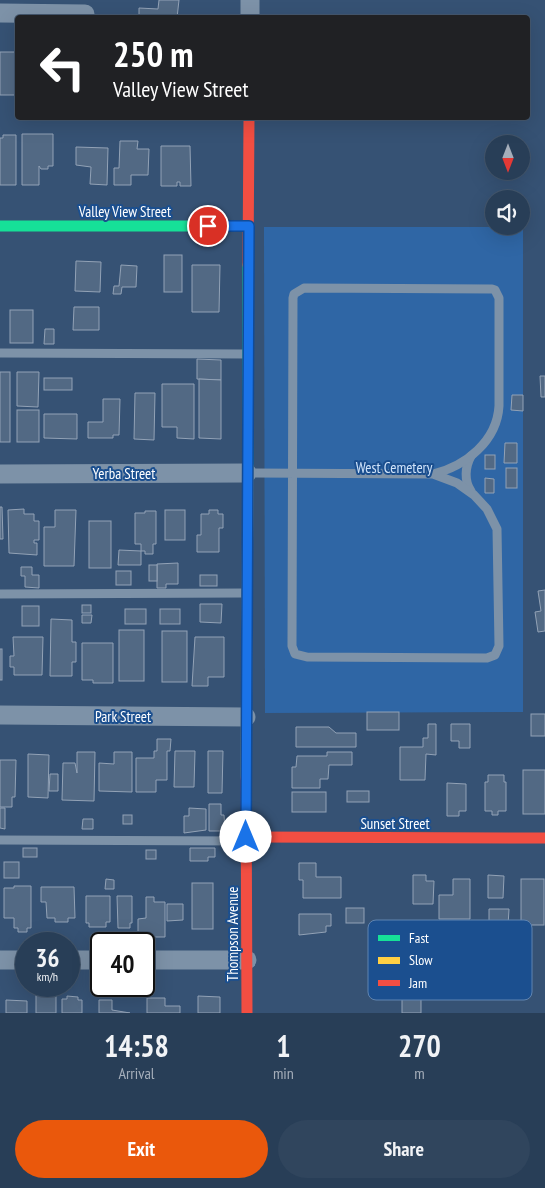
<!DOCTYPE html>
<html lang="en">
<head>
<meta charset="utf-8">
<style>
	body { margin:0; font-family:"PT Sans Narrow",sans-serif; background:#30455d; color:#f1f3f6; height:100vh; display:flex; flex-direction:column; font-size:19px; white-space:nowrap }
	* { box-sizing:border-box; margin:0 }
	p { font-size:16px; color:#a5aeba }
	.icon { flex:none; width:28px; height:28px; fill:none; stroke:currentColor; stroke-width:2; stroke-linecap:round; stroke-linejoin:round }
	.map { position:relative; height:1013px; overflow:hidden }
	.side { display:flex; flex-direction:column; background:#283e57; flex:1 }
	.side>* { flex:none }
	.banner { position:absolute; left:15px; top:15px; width:515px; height:105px; border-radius:5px; box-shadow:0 5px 20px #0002,0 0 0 1px #44576d; background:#202124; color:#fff; overflow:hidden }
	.needle { width:32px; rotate:180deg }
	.fabs { position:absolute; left:485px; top:135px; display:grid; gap:10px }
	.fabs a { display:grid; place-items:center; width:45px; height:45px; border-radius:50%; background:#283e57; box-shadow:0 5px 20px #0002,0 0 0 1px #44576d; font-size:25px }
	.speed { position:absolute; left:15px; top:932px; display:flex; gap:10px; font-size:25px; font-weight:700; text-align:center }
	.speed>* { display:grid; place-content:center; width:65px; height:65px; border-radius:50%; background:#283e57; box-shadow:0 5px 20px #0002,0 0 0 1px #44576d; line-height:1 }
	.speed small { font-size:12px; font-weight:400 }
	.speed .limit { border:2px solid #111; border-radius:8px; background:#fff; color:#111 }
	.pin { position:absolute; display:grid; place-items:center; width:42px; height:42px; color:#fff; margin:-21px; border:2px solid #fff; border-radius:50%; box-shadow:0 1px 5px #0007 }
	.me { position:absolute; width:55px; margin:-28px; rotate:0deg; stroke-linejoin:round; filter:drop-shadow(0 0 4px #0008) }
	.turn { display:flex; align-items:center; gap:18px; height:105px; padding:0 15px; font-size:22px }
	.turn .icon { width:65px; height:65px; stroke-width:2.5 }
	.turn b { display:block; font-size:35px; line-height:42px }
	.eta { display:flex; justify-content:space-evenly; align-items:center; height:85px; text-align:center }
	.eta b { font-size:30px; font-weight:700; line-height:35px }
	.primary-button { display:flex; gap:10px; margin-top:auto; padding:10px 15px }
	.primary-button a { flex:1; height:58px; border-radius:30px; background:#ea580c; color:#fff; font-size:20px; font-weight:700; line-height:58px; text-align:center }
	.primary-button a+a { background:#30455d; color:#f1f3f6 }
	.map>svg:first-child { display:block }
</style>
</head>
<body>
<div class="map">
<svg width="545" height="1013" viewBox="0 0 545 1013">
	<rect width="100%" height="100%" fill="#365274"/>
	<!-- green -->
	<path fill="#2f66a5" d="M264,227H523V712L265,713Z"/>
	<!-- building -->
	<g fill="#526984" stroke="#92a2b6">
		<path d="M159,0H179L177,18H139V8L158,9Z"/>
		<rect x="0" y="52" width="17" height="43"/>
		<path d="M22,134H53V166H48V169H41L39,166V185H22Z"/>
		<path d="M3,135H16V185H0V138H3Z"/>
		<path d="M120,141H138L137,149H149L148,175H131V185H114V168H119Z"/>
		<path d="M161,146H190L191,186H180V182H177V186H161Z"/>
		<path d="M76,147L108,148L107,185L90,184L91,167L76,165Z"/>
		<rect x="164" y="255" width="18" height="37"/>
		<path d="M76,261L101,262L100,292L75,291Z"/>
		<path d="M121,265L137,266L136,287H122L121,294H113L114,286H119Z"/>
		<path d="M192,265H220L219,312H192Z"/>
		<path d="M74,307H99V330H73Z"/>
		<rect x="10" y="310" width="23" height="33"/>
		<path d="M45,329H54V344H44Z"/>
		<path d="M197,359L221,360V380L197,379Z"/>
		<rect x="0" y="372" width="10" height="70"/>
		<path d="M17,372H39L38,407L17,406Z"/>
		<path d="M540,376H545V397H541Z"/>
		<rect x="44" y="378" width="28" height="12"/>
		<path d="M199,379L221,380V439L199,438Z"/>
		<path d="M162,384H194V439L177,438V427H162Z"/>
		<path d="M135,393H155L154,440L134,439Z"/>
		<path d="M512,395H523V411L511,410Z"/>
		<path d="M103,399H120L119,435H113V438H88V422H103Z"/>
		<rect x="17" y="410" width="22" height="32"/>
		<path d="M44,414H77V439L44,438Z"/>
		<path d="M505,443H517V463H504Z"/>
		<rect x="485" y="455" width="10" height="14"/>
		<rect x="506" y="468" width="11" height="20"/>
		<path d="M485,478L494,479V493H485Z"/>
		<path d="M0,507H2L3,539H0Z"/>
		<path d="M24,509V514H34V521H39V540H34V543H37V555L9,553L8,510Z"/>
		<path d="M55,510H76L74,566H44V527H55Z"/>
		<rect x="165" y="510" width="20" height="30"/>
		<path d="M209,510H218V514H223V528H219V552H197V535H201V514H209Z"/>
		<path d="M145,511H156V544H153V554H145V551H141V544H135V513H145Z"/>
		<rect x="89" y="521" width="22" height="47"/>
		<path d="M119,550L141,551V565H118Z"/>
		<path d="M178,563V584H166V588H157V564Z"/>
		<rect x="149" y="565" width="8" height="16"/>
		<path d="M21,567H32V575H39V588L25,587V576H21Z"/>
		<rect x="116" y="571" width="15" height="14"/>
		<rect x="200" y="575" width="17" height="11"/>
		<path d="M545,590V631L538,632L535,612L541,611L538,591Z"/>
		<path d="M200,604H222L221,623L200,622Z"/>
		<rect x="82" y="605" width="9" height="8"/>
		<rect x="22" y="606" width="17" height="20"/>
		<rect x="125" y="609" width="21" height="15"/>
		<rect x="160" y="609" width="20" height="15"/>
		<path d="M82,615H92L91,623H82Z"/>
		<path d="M51,619L72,620V642H76V662H72V676H50Z"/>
		<rect x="119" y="630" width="25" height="51"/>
		<rect x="162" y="631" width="25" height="51"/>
		<path d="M13,637H43L42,675H14V667H10V656H14Z"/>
		<path d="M195,637H224V677H208V686H192Z"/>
		<path d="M82,643H113V683H93V680H82Z"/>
		<rect x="0" y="649" width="2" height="31"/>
		<rect x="367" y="712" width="32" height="18"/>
		<rect x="531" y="714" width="14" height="22"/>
		<path d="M428,724H436V755L426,754L425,780H400V747H423V738H428Z"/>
		<path d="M451,724H470V748H459V741H451Z"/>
		<path d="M296,727H329L336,733H356V747H296Z"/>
		<path d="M157,739H171L170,751H167V780H156V792H136V758H154V751H157Z"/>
		<path d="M175,751H195L194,787H174Z"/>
		<path d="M208,751H223L222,793H208Z"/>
		<path d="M77,752H95L94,801L62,800L63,763H75L77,773Z"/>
		<path d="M114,752H132V792L99,791V763L114,764Z"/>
		<path d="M327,752H352V765H329L328,779H320V788H292V767H296L297,756H327Z"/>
		<path d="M28,754L49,755L48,798L28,797Z"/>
		<path d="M0,760H16L15,797H12V807H0Z"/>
		<rect x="523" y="770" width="22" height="44"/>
		<path d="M50,774H58V791H49Z"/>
		<path d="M488,775H504V782H506V811H498V815H492V811H485V782H488Z"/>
		<path d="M447,783L466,784V811H459V816H447Z"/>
		<rect x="347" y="791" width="22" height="11"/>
		<rect x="292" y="792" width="34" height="20"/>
		<path d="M209,804H221V815H224L225,831H209Z"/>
		<path d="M0,808H5V829L0,828Z"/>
		<path d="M189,808L206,809V830L184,833V816H189Z"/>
		<rect x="123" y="815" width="9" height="9"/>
		<path d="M83,819H93V829H82Z"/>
		<rect x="23" y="848" width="14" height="9"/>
		<path d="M190,848H215V857H208V861H190Z"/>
		<rect x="146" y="850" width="10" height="9"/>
		<rect x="4" y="862" width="15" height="16"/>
		<path d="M299,863H316V877H341V898H303V880H299Z"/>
		<path d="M413,875H426V881H434L433,904H413Z"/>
		<path d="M488,875L504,876L503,898H488Z"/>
		<path d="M106,879L114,880V889H105Z"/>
		<path d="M453,879H470V919H439V895H453Z"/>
		<rect x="521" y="879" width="23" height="46"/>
		<rect x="192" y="883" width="21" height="46"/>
		<path d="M14,886H31V928H27V932H18V928H14V918H4V888H14Z"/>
		<path d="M41,887H74L75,918H68V922H55V918H47L46,902H41Z"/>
		<path d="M86,896H110V922H106V927H89V923H86Z"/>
		<path d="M117,896H132V923H130V928H118Z"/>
		<path d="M146,897H154V902H165V937H152V934L138,933V919L146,918Z"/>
		<path d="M167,904H183V920L167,921Z"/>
		<rect x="346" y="908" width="18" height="15"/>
		<path d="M489,909H509L508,926H489Z"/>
		<path d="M299,914H331V926H326V932L299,935Z"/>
		<rect x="36" y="995" width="20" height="18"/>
		<rect x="402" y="995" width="19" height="18"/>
		<path d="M67,996L78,997V1000H82V1013H62V999H67Z"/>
		<path d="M198,996L220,997V1013H198Z"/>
		<path d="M147,998H165V1006H180V1013H147Z"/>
		<path d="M6,1000L27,1001V1013H6Z"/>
		<path d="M99,1000H112V1010L130,1013H99Z"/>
	</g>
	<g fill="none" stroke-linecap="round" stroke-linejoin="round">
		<!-- lane -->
		<g stroke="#7d92a8" stroke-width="9">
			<path d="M0,353L247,354"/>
			<path d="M471,456C465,467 464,481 471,491"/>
			<path d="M250,473L433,474L457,483L474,495L487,509L497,529L499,646L495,655L487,658L307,657L295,654L292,646L293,298L294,294L304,288L492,289L495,290L499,298V406C497,441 466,466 433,474"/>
			<path d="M0,594L245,593"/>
			<path d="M0,840L243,841"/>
		</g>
		<!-- street -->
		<g stroke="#7d92a8" stroke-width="19">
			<path d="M0,13L85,14"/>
			<path d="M250,18V0"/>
			<path d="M0,474L247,473"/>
			<path d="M0,715L246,717"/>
			<path d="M0,960H26"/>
			<path d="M69,960H101"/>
			<path d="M144,960H247"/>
		</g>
		<!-- fast -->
		<g stroke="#16e098" stroke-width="11">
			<path d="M0,226H249"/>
			<path d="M248,466V265"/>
		</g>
		<!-- slow -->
		<path stroke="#ffcf43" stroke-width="11" d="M246,778L248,466"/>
		<!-- jam -->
		<g stroke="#f24e42" stroke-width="11">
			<path d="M248,265L249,118"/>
			<path d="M246,778L247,1013"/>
			<path d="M246,837L545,838"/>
		</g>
	</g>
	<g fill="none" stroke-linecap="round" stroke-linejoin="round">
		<!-- route casing -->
		<g stroke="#114b97" stroke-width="12">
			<path id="route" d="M208,226H249L246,837"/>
		</g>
		<!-- route -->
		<use href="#route" stroke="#1a73e8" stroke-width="9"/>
	</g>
	<g text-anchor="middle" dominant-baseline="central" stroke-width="4" stroke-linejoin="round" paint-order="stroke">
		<!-- street labels -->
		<g font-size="15" fill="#fff" stroke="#1b4f8f">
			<text x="125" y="211">Valley View Street</text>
			<text x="124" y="473">Yerba Street</text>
			<text x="123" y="716">Park Street</text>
			<text x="395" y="823">Sunset Street</text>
			<text transform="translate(232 934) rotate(-90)">Thompson Avenue</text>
		</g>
		<!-- park labels -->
		<g font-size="15" fill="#cfe3fa" stroke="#1b4f8f">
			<text x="394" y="467">West Cemetery</text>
		</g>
	</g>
	<!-- legend -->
	<rect x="368" y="920" width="164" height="80" rx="8" fill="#1b4f8f" stroke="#5f84b1" stroke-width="1"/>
	<rect x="378" y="935" width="22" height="6" fill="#16e098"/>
	<rect x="378" y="957" width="22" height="7" fill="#ffcf43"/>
	<rect x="378" y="980" width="22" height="6" fill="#f24e42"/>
	<g font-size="14" fill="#fff">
		<text x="409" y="943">Fast</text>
		<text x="409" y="965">Slow</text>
		<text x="409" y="988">Jam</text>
	</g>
</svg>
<div class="fabs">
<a><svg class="needle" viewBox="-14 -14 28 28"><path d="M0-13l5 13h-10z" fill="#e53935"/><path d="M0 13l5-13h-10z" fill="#a5aeba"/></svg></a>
<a><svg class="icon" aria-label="sound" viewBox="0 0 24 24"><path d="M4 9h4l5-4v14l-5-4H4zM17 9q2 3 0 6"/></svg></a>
</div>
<div class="speed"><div>36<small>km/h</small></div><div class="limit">40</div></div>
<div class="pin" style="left:208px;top:226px;background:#d93025"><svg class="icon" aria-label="arrive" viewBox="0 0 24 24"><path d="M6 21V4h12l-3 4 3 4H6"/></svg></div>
<svg class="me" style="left:246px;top:837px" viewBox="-20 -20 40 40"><circle r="19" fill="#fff"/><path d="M0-13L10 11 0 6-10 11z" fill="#1a73e8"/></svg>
<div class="banner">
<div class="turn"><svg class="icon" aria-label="left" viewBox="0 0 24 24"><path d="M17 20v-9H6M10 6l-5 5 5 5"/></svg><div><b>250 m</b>Valley View Street</div></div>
</div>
</div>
<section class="side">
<div class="eta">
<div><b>14:58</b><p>Arrival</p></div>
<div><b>1</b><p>min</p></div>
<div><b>270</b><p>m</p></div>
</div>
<div class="primary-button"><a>Exit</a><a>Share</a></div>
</section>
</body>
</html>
